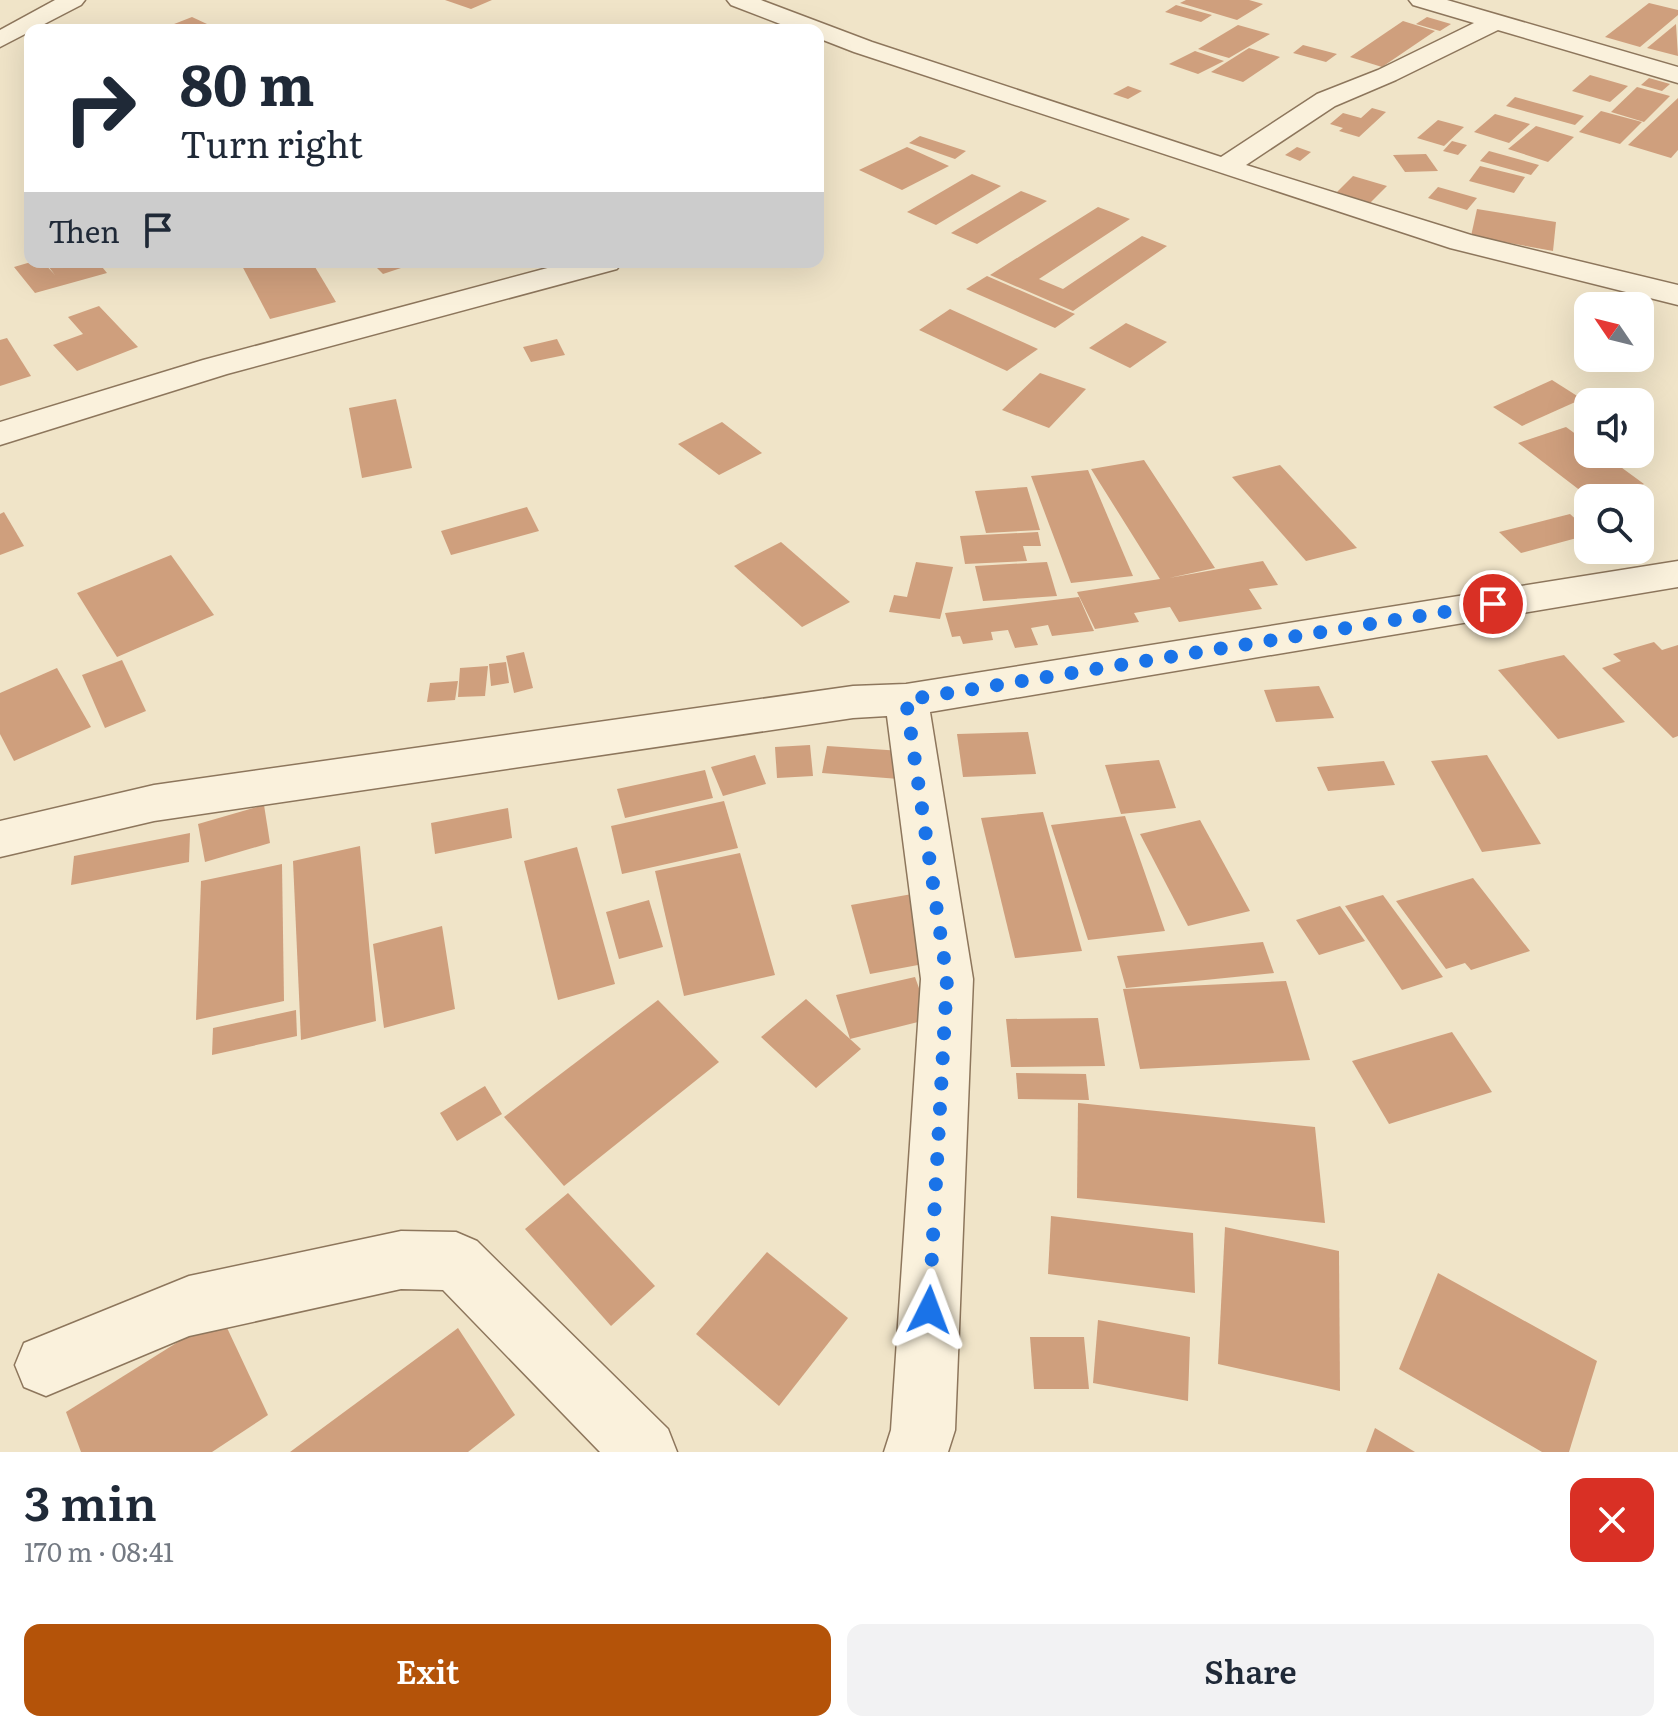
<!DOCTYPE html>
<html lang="en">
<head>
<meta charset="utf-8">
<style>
	body { margin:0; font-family:Literata,serif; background:#f2f2f3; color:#1f2937; height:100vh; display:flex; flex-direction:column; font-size:30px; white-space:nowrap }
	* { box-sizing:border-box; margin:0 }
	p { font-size:26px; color:#747a83 }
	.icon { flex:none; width:44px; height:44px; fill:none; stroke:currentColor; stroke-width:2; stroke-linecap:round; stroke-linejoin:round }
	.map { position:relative; height:1452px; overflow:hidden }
	.side { display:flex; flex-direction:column; background:#fff; flex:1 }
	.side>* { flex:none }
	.top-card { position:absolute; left:24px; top:24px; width:800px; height:244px; border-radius:16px; box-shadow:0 8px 32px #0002; background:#fff; color:#1f2937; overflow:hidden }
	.needle { width:52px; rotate:305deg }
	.controls { position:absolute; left:1574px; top:292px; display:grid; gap:16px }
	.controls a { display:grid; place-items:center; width:80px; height:80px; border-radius:16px; background:#fff; box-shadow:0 8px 32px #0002; font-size:40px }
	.pin { position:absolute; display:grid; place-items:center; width:68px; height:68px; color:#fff; margin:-34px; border:4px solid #fff; border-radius:50%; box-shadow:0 2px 8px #0007 }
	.me { position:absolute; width:88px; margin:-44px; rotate:3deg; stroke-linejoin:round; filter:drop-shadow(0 0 6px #0008) }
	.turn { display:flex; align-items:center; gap:28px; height:168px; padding:0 24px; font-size:36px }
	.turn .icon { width:104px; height:104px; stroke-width:2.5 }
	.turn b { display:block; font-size:56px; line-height:68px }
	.then { display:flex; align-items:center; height:76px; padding:0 24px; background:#0003; gap:16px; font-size:30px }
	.round { display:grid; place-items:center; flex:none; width:84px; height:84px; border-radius:16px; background:#f2f2f3 }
	.head { display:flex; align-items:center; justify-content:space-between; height:136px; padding:0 24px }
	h1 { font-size:48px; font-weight:600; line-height:60px }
	.action { display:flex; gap:16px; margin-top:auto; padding:16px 24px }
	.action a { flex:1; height:92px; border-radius:16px; background:#b45309; color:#fff; font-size:32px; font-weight:600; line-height:92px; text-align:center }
	.action a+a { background:#f2f2f3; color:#1f2937 }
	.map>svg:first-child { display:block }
</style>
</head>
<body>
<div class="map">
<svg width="1678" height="1452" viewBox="0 0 1678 1452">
	<rect width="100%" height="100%" fill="#f0e4c8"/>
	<!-- building -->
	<g fill="#cf9f7d">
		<path d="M445,0H492L471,9Z"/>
		<path d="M1186,0H1249L1263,4L1237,20L1180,3Z"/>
		<path d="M1649,3L1678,10V15L1640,47L1605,37Z"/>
		<path d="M1176,5L1212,15L1201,22L1165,12Z"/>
		<path d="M192,17L207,24L190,30L169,26Z"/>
		<path d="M1427,17L1451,24L1440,31L1416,24Z"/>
		<path d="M1403,21L1435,31L1382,67L1350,57Z"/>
		<path d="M1676,24L1678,56L1647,48Z"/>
		<path d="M1238,25L1270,34L1229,58L1198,49Z"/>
		<path d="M1303,45L1337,54L1326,62L1293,53Z"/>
		<path d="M1249,48L1280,57L1243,82L1211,72Z"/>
		<path d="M1195,51L1224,61L1198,74L1169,64Z"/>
		<path d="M1590,75L1628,86L1610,102L1572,91Z"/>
		<path d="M1649,78L1670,84L1662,91L1641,85Z"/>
		<path d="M1128,86L1142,91L1128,99L1113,94Z"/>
		<path d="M1637,87L1670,96L1644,122L1611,112Z"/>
		<path d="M1515,97L1584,116L1575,125L1506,106Z"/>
		<path d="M1678,98V150L1671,158L1628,145Z"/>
		<path d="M1372,108L1386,112L1359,137L1339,131L1343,128L1330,124L1343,113L1361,118Z"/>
		<path d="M1601,111L1642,122L1620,144L1579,132Z"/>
		<path d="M1495,114L1530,124L1509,143L1474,132Z"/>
		<path d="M1438,120L1464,127L1444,146L1417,138Z"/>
		<path d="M1536,126L1574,137L1548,162L1508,149Z"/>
		<path d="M920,136L966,151L955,159L909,143Z"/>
		<path d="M1452,141L1467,145L1458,155L1443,151Z"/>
		<path d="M907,147L949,166L902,190L859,170Z"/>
		<path d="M1297,147L1311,152L1300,161L1285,155Z"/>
		<path d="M1489,151L1539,165L1531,175L1480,161Z"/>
		<path d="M1426,154L1438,171L1405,172L1393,155Z"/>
		<path d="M1480,166L1525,177L1514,193L1469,181Z"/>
		<path d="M972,174L1001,186L936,225L907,212Z"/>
		<path d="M1353,176L1387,186L1368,205L1334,195Z"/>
		<path d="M1438,187L1477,198L1467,210L1428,198Z"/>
		<path d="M1021,191L1047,201L977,244L951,233Z"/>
		<path d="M1098,207L1130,219L1039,279L1063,289L1142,236L1167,246L1073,311L990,275Z"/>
		<path d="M1477,209L1556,222L1553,251L1471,236Z"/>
		<path d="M31,262H43L55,275L45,262H98L107,273L35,293L14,267Z"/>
		<path d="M240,262H312L336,302L270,319Z"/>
		<path d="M371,262H402L407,266L383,274Z"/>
		<path d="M987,276L1075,314L1055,328L966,289Z"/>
		<path d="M99,306L138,347L77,371L53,345L83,334L68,317Z"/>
		<path d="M950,309L1038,349L1007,371L919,330Z"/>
		<path d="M1126,323L1167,342L1130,368L1089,348Z"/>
		<path d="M7,338L31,376L0,386V340Z"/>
		<path d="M557,339L565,355L531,362L523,347Z"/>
		<path d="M1040,373L1086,389L1049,428L1002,410Z"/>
		<path d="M1552,380L1582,399L1522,426L1493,407Z"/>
		<path d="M396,399L412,468L362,478L349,408Z"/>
		<path d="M722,422L762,453L719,475L678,444Z"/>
		<path d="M1566,427L1588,443V454H1603L1644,484L1606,498H1590L1518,443Z"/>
		<path d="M1144,460L1215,568L1169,578L1263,561L1278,585L1249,589L1262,609L1179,622L1170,607L1134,613L1139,622L1095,629L1077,592L1160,579L1091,469Z"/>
		<path d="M1280,465L1357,548L1306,561L1232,477Z"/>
		<path d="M1088,470L1133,576L1071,583L1031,476Z"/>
		<path d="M1027,487L1040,530L986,533L975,491Z"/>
		<path d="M527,507L539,531L451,555L441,531Z"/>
		<path d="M4,512L24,546L0,555V514Z"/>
		<path d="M1570,514L1588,530V535L1521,553L1499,532Z"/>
		<path d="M1038,532L1041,546H1023L1027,561L965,564L960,536Z"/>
		<path d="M781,542L850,602L802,627L734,566Z"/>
		<path d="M171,555L214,615L117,657L77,593Z"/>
		<path d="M916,562L953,567L940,619L889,612L894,595L907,597Z"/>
		<path d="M1047,562L1057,596L983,601L975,566Z"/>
		<path d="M1079,597L1094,631L1052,636L1048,625L1031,628L1038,645L1015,648L1008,630L991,632L993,640L963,644L960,636L952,637L945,613Z"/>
		<path d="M1654,642L1662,650L1678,645V736L1673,738L1602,668L1621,661L1613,654Z"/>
		<path d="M524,652L533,688L514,693L506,656Z"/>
		<path d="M1564,655L1625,722L1558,739L1498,670Z"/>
		<path d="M122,660L146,711L105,728L82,675Z"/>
		<path d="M506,662L509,683L491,686L489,664Z"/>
		<path d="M488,666L485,696L458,697L460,668Z"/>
		<path d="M57,668L91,727L14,761L0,734V693Z"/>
		<path d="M458,681L455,700L427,702L430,683Z"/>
		<path d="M1319,686L1334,718L1276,722L1264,690Z"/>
		<path d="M1028,732L1036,774L963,777L957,734Z"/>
		<path d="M810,745L813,776L777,778L775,747Z"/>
		<path d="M827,746L902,751L899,779L822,773Z"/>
		<path d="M755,755L766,784L723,796L711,767Z"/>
		<path d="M1487,755L1541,844L1482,852L1431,761Z"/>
		<path d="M1159,760L1176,808L1121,814L1105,765Z"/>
		<path d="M1384,761L1395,785L1328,791L1317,767Z"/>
		<path d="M705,770L713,798L625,818L617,789Z"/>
		<path d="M724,801L738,848L622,874L611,826Z"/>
		<path d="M264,805L270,843L205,862L198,824Z"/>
		<path d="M508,808L512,838L435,854L431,823Z"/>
		<path d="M1043,812L1082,951L1015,958L981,818Z"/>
		<path d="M1125,816L1165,931L1088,940L1051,825Z"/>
		<path d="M1200,820L1250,911L1188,926L1140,834Z"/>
		<path d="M190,833L189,862L71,885L74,856Z"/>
		<path d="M360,846L376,1021L301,1040L293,861Z"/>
		<path d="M577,847L615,984L558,1000L524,861Z"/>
		<path d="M740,853L775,975L684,996L655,871Z"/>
		<path d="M282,864L284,1001L196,1020L201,881Z"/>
		<path d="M1473,878L1530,951L1471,970L1465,963L1446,969L1396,901Z"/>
		<path d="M912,894L934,962L870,974L851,905Z"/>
		<path d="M1383,895L1443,977L1402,990L1345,906Z"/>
		<path d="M649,900L663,947L619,959L606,912Z"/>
		<path d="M1340,906L1365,941L1319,955L1296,920Z"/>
		<path d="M442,926L455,1009L384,1028L373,944Z"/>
		<path d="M1263,942L1274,973L1126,988L1117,956Z"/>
		<path d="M915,977L930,1019L850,1039L861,1049L816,1088L761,1037L806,999L850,1039L836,995Z"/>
		<path d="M1286,981L1310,1060L1140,1069L1123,989Z"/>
		<path d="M658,1000L719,1062L564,1186L504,1117Z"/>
		<path d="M296,1010L297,1036L212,1055L213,1028Z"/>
		<path d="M1098,1018L1105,1066L1011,1067L1006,1019Z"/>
		<path d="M1452,1032L1492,1092L1389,1124L1352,1061Z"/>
		<path d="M1016,1073L1086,1074L1089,1100L1018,1099Z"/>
		<path d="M485,1086L502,1114L457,1141L440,1113Z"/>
		<path d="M1078,1103L1315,1127L1325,1223L1077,1198Z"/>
		<path d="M568,1193L655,1286L611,1326L525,1229Z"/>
		<path d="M1051,1216L1193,1233L1195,1293L1048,1274Z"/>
		<path d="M1225,1227L1339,1251L1340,1391L1218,1364Z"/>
		<path d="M767,1252L848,1318L779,1406L696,1334Z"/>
		<path d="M1438,1273L1597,1361L1569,1452H1542L1399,1369Z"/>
		<path d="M221,1315L268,1415L212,1452H81L66,1412Z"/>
		<path d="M1098,1320L1190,1337L1188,1401L1093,1383Z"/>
		<path d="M458,1328L515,1415L468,1452H290Z"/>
		<path d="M1030,1337H1084L1089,1389H1034Z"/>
		<path d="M1375,1428L1415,1452H1366Z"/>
	</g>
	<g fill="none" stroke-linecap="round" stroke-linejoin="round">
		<!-- street casing -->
		<g stroke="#8d765c" stroke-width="3">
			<g id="street">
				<path d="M55,0H85L81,5L0,47V30Z"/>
				<path d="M727,0H761L872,42L1221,157L1317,94L1378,70L1474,23L1413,5L1409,0H1447L1678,67V83L1498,30L1396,80L1335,106L1246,165L1471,235L1678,285V305L1450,248L854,52L818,38V30H796L731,5Z"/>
				<path d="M570,262H622L617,269L227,374L0,445V422L203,360Z"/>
				<path d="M1678,561V587L930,712L973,979L955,1430L948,1452H884L891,1430L921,979L887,716L853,718L154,821L0,857V821L154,785L853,686L906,684Z"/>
				<path d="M401,1231L456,1232L477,1241L668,1429L677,1452H600L443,1290L401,1289L189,1336L46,1396L24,1387L15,1365L24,1343L189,1276Z"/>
			</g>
		</g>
		<!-- street -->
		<use href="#street" fill="#faf1dc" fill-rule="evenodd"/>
	</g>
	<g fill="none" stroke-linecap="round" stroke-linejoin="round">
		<!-- route -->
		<path stroke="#1a73e8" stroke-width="14" stroke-dasharray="0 25.2" d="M929,1310L947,979L906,700L1493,604"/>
	</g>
</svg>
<div class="controls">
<a><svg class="needle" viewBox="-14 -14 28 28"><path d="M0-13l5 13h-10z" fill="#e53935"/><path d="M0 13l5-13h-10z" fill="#747a83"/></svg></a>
<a><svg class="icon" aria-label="sound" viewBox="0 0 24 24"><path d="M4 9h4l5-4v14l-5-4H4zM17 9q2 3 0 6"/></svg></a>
<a><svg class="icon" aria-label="search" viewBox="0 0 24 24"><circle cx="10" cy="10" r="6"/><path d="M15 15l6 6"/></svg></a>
</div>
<div class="pin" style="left:1493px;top:604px;background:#d93025"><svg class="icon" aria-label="arrive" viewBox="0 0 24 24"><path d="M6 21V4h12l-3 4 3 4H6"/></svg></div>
<svg class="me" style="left:929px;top:1310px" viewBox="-20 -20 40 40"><path d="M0-17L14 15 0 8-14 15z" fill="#1a73e8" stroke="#fff" stroke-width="4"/></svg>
<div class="top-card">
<div class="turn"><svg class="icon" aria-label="right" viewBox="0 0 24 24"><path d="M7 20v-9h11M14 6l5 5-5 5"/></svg><div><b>80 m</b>Turn right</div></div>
<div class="then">Then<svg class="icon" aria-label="arrive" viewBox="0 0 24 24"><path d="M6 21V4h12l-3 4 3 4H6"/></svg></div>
</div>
</div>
<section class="side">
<div class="head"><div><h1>3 min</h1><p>170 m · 08:41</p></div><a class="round" style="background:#d93025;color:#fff"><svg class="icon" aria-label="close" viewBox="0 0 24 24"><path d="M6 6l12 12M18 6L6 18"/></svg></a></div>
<div class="action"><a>Exit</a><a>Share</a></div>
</section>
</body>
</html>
